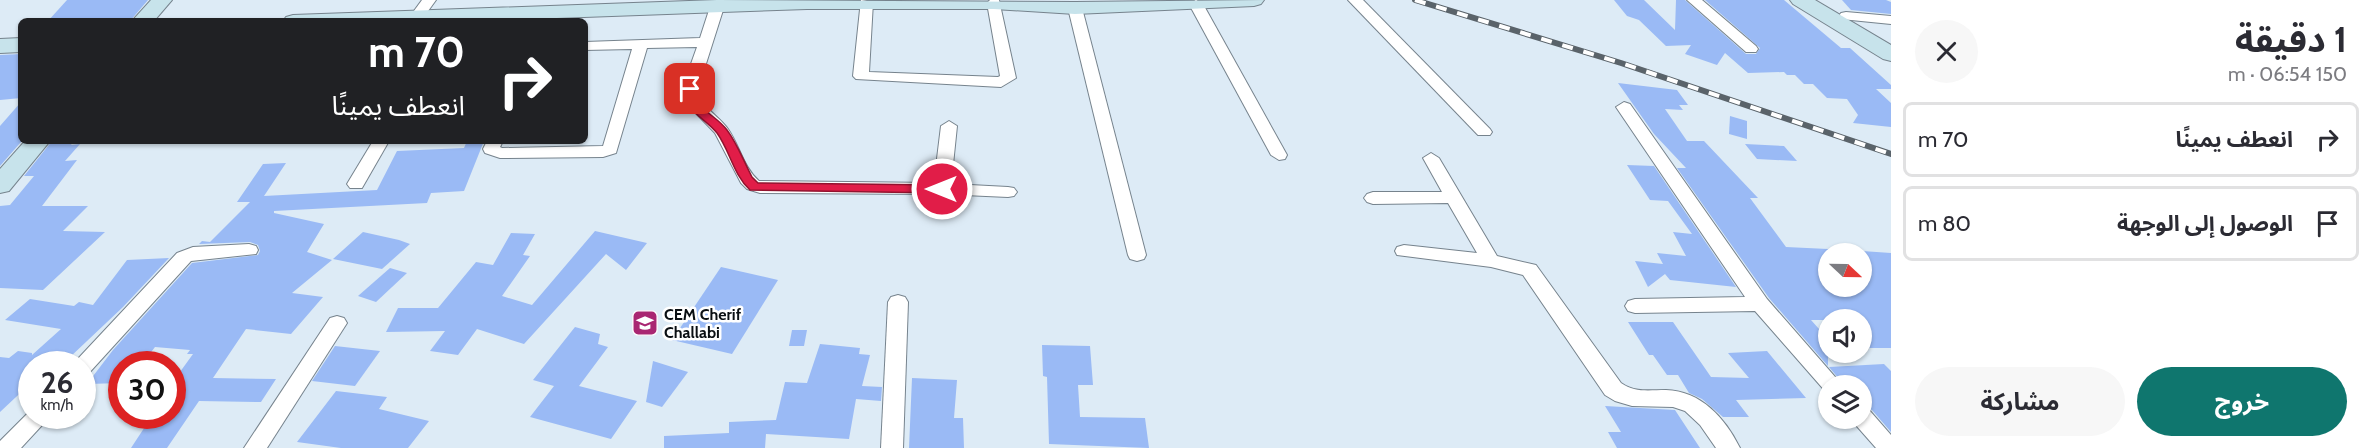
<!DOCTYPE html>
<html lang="ar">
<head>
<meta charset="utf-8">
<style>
	body { margin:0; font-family:Cabin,"Noto Sans Arabic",sans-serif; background:#f7f7f7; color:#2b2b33; direction:rtl; height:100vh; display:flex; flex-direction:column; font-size:22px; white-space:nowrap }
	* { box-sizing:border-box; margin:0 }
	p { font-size:20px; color:#7c7c81 }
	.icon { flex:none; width:33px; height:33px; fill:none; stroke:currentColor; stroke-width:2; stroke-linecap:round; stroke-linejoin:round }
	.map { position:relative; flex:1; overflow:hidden; direction:ltr }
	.panel { display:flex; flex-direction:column; background:#fff; width:480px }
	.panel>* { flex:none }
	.guide { position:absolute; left:18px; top:18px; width:570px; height:126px; border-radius:9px; box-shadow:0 2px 4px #0004; direction:rtl; background:#202124; color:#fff; overflow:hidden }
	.needle { width:39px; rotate:112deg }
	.controls { position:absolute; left:1818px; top:243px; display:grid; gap:12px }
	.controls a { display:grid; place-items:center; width:54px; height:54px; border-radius:50%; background:#fff; box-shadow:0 2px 4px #0004; font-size:30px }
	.speed { position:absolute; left:18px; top:351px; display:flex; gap:12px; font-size:30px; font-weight:700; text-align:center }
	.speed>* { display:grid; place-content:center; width:78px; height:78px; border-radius:50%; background:#fff; box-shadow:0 2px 4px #0004; line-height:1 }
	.speed small { font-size:15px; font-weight:400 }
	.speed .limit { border:9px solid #d22; background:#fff; color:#111 }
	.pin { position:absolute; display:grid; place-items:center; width:51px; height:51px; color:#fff; margin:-26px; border-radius:12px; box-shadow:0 3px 9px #0006 }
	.me { position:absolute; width:66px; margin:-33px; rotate:270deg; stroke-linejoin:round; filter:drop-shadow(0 0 4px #0008) }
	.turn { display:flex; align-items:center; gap:21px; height:126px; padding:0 24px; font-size:27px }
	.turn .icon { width:78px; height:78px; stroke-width:2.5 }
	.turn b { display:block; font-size:42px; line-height:51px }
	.round { display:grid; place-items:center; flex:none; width:63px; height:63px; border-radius:32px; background:#f7f7f7 }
	.summary { display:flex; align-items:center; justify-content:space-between; height:102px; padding:0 24px }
	h1 { font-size:36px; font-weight:700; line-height:45px }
	.button { display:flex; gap:12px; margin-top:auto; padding:12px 24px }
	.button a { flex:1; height:69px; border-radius:36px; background:#0f766e; color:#fff; font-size:24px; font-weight:700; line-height:69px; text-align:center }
	.button a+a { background:#f7f7f7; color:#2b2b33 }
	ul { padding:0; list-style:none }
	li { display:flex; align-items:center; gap:18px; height:75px; margin:0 12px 9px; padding:0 12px; border:3px solid #e1e1e2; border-radius:9px }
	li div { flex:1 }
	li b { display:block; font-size:22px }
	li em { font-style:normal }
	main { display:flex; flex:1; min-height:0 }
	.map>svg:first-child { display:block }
</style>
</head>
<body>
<main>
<section class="panel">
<div class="summary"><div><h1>1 دقيقة</h1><p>150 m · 06:54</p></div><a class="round"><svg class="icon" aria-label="close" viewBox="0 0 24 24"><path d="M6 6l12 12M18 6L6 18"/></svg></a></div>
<ul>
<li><svg class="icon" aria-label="right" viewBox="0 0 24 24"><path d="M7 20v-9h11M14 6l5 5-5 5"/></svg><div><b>انعطف يمينًا</b></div><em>70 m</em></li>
<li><svg class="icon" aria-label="arrive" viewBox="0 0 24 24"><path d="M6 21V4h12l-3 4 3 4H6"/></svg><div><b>الوصول إلى الوجهة</b></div><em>80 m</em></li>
</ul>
<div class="button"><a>خروج</a><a>مشاركة</a></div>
</section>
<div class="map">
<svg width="1891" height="448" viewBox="0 0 1891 448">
	<rect width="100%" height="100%" fill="#ddebf6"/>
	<!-- building -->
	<g fill="#9abaf5">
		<path d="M67,0H148L130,21H48Z"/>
		<path d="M1614,0H1644L1675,30L1676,0H1685L1746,54H1756L1760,48L1705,0H1784L1841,48H1850L1891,85V89H1876L1891,103V127L1853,123L1858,115L1847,99L1827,98L1813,84H1804L1795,75H1787L1784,72L1748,73L1725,53L1717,65L1685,54L1691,45L1666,46L1639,20L1627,16Z"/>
		<path d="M1842,0H1886L1891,2V14L1851,10Z"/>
		<path d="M21,54V98L0,100V55Z"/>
		<path d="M1618,83L1677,90L1688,105H1679L1683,110L1665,109L1687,141H1704L1758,198H1750L1786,247L1828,249V286H1862V251L1891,253V348H1870L1862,339V320H1811L1828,339V366L1769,298L1677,168H1686L1654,134Z"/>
		<path d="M21,102V142L0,166V126Z"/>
		<path d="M1730,116L1747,121V139L1729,134Z"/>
		<path d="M52,141H74L71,145L80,144L65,161L77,160L42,206H88L63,231L105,232L43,290L0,288V206L10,205L34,176H24Z"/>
		<path d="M467,141H484L464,191L431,193L427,203L274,211V213L324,224L307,252L332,260L292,293L323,297L291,334L246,329L213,378L276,379L261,402L199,401L167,448H131L152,416H172V383L193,354H187L190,350L155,347L142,364H122V383L87,384L113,350L192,263L258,255L260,251L258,245L250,242L199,244L202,241L210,242L250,202H237L263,164L286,163L264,196L377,190L397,151L464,148Z"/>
		<path d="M1745,144L1784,146L1797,161L1757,159Z"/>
		<path d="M1627,165L1654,166L1736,287L1670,280L1665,274L1648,287L1635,261L1663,264L1657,253L1686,256L1673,232L1692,234L1668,201L1650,200Z"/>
		<path d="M595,231L647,243L626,270L606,254L524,344L477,329L458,355L430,351L445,331L386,332L398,308H438L476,262L493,265L511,233L535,234L523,255L530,256L502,296L532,305Z"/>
		<path d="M363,232L399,240L410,244L382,269L333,259Z"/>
		<path d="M169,258L123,307L69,358L63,357L56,364H32V382L0,412V357L9,358L18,351L32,353V355L61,329L5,320L30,299L74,306L79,302L93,305L127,260Z"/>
		<path d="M721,267L778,280L732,354L672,340Z"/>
		<path d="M390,268L407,273L376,302L358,296Z"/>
		<path d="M1628,322H1673L1711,377L1749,378L1728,353L1767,351L1806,398L1736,400L1749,417H1723L1702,399L1689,393L1678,375H1667L1653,355H1649Z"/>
		<path d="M575,327L600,334L598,344L608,347L579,386L637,401L611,439L530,417L554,386L533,380Z"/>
		<path d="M792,330H807L804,346H789Z"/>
		<path d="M820,344L860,348L859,354L870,355L862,386L882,387L881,401L856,399L849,439L766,434L765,448H664V436L729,433V422L776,420L785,382L807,383Z"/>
		<path d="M1042,345L1090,346L1093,385H1078L1080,417L1145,418L1149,448L1049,444L1047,377L1043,376Z"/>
		<path d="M335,346L380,351L355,386L312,381Z"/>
		<path d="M653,361L688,372L662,407L646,402Z"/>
		<path d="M1884,364L1891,371V432L1872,410L1862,406V386H1845L1829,367Z"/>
		<path d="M912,378L957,380L954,418H963L964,448H909Z"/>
		<path d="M336,391L387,397L379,409L429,421L408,448H341L297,442Z"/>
		<path d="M1605,406L1675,410L1700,448H1617L1608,432H1621Z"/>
	</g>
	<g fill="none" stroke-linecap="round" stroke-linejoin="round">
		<!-- street casing -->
		<g stroke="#76838d" stroke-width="2">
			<g id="street">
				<path d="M422,0H436L423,18H413L411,15Z"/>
				<path d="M861,0L873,2L869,72L998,77L1000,76L987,3L990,0H999L1016,78L1001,87L856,79L853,76Z"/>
				<path d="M1196,0L1203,4L1287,155L1285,159L1279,160L1271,155L1189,4Z"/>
				<path d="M1348,0H1363L1490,129L1492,132L1490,135H1478Z"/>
				<path d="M1687,0H1702L1756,46L1758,49L1756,52H1746Z"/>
				<path d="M717,3L724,7L698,89C701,108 717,114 728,129C740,146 743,167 759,181L934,183L941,126L949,121L957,126L951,184L1008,187L1014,188L1017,192L1014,196L1008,197L942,194L760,193L747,189L741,183L715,133L686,103L682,89L697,47L647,48L616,153L603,157L500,158L485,153L483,149L487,141H503L500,147L502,148L603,146L632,49L585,50V42L700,38L710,7Z"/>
				<path d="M1075,4L1082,8L1146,255L1144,259L1137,261L1130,259L1128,255L1068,8Z"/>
				<path d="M1846,12L1891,16V24L1841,19L1839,16L1841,13Z"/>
				<path d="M1624,102L1630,104L1767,299L1843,386H1828V393L1826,392L1755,311L1635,313L1628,311L1625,306L1628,301L1635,299L1745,297L1616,107Z"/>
				<path d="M373,141H389L362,188H350L347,184Z"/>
				<path d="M1431,153L1439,158L1497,256L1536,265L1621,383C1635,393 1649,390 1666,390C1701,391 1725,418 1740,448H1716L1700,425L1685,411L1673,407L1632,406L1615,401L1605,395L1523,275L1491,267L1397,255L1395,251L1397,247L1404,245L1477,253L1448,203L1373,204L1367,202L1364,198L1367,194L1373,192H1442L1423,158Z"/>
				<path d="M249,244L256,246L258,250L256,254L191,261L89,373L82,375V364H73L177,253L193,247Z"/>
				<path d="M898,295L905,297L908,302L903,448H881L888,302L891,297Z"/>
				<path d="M337,316L344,318L347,323L267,448H244L330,318Z"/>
				<path d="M1862,408L1870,411L1891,435V448H1876L1854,423L1852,418H1862Z"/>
				<path d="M32,409V416H48L45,422L21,448H0V441Z"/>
			</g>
		</g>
		<!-- secondary casing -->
		<g stroke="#76838d" stroke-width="2">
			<g id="secondary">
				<path d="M151,0H172L154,21H132Z"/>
				<path d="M717,0L1075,2L1264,0L1261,4L1254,6L1075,14L994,9H807L471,21H283L286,17L293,15Z"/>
				<path d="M1790,0H1815L1891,45V61L1883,59L1793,4Z"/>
				<path d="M21,38V52L0,53V39Z"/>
				<path d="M25,141H50L9,191L0,193V169Z"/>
			</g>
		</g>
		<!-- street -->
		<use href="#street" fill="#fff" fill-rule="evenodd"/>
		<!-- secondary -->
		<use href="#secondary" fill="#c7e3eb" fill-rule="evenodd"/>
		<!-- rail casing -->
		<g stroke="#5a636a" stroke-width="6">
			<path id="rail" d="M1415,0L1621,63L1891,154"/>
		</g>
		<!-- rail -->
		<use href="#rail" stroke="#fff" stroke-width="4" stroke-dasharray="11" stroke-linecap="butt"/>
	</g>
	<!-- route -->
	<path fill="#e11d48" stroke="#92132f" stroke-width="1.5" d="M690,86L696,89C696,111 715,114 727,130C737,143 744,162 752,177L758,183L942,185L949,189L942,193L750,190C733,174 730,151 717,133C704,117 685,112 684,89Z"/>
	<!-- icons -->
	<defs>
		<g id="school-square" transform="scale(1.35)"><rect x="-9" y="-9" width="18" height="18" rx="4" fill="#a92672" stroke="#fff"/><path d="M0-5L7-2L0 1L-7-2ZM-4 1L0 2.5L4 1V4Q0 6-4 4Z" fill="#fff"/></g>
	</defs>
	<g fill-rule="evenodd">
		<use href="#school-square" x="645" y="323"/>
	</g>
	<g text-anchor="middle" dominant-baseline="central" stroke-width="5" stroke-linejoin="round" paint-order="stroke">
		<!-- poi labels -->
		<g font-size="16" font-weight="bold" fill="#0a0f13" stroke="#fff" text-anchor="start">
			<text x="664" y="314">CEM Cherif<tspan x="664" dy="18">Challabi</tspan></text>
		</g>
	</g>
</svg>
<div class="controls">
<a><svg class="needle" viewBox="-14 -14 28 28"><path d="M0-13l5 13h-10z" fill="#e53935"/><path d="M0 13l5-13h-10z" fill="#7c7c81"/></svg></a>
<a><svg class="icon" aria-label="sound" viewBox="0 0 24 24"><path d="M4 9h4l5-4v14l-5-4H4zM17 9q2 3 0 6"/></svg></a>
<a><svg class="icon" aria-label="layers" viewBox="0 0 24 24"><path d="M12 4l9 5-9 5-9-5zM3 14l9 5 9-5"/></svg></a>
</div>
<div class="speed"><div>26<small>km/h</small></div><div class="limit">30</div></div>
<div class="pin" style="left:690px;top:89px;background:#d93025"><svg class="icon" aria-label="arrive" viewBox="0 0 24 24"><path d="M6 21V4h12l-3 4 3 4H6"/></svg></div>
<svg class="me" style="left:942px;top:189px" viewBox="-20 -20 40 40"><circle r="17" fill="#e11d48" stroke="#fff" stroke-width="3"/><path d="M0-11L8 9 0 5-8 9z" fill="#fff"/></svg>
<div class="guide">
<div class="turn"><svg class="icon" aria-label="right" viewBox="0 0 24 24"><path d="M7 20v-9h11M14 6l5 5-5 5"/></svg><div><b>70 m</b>انعطف يمينًا</div></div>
</div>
</div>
</main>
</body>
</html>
